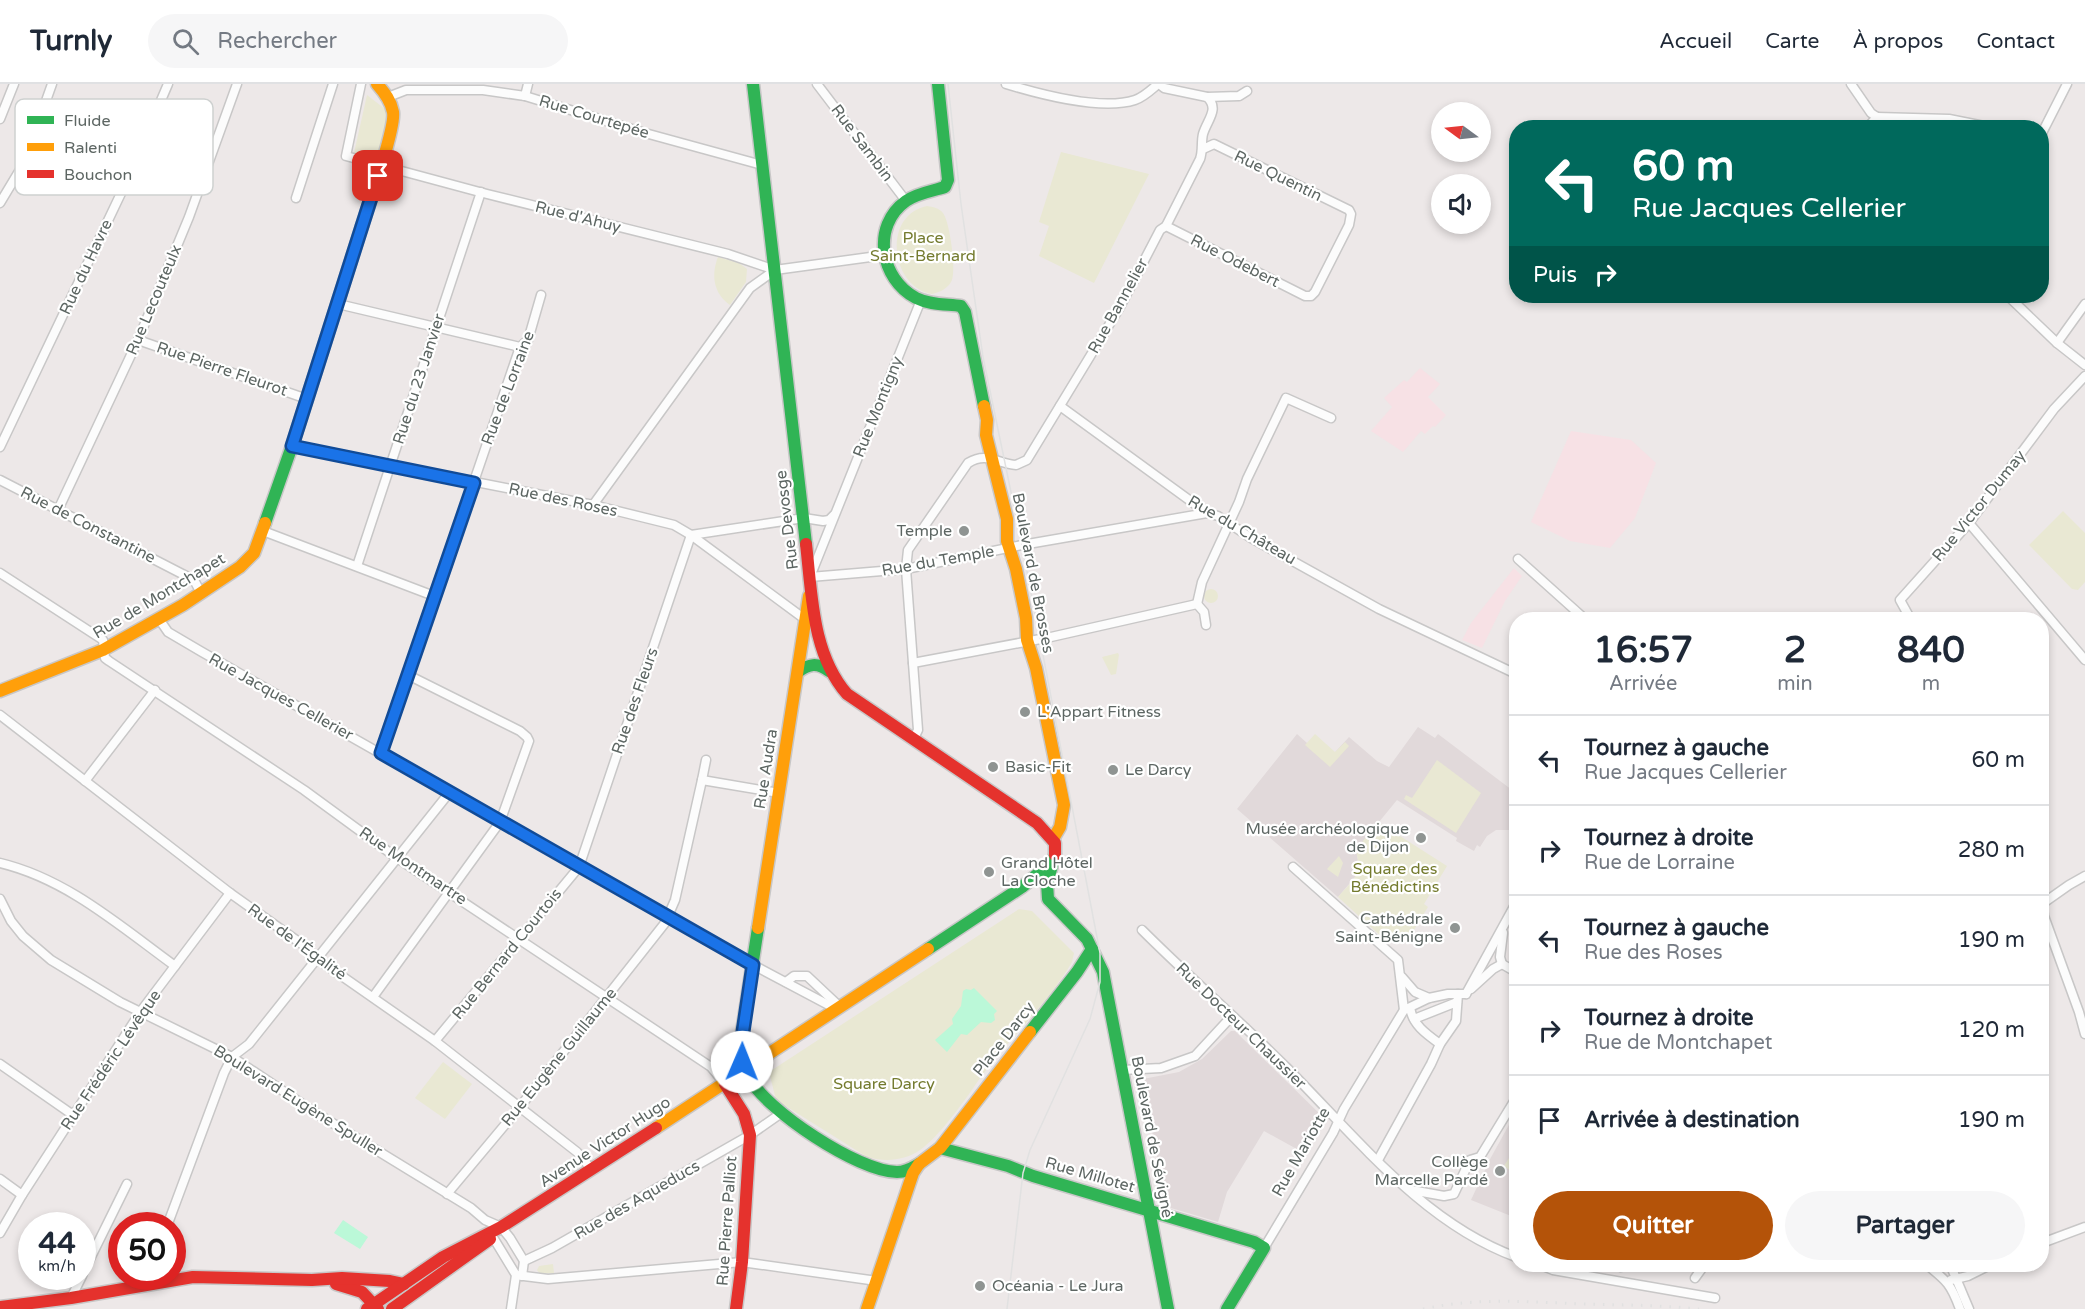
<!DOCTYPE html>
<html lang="fr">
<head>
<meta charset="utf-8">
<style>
	body { margin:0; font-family:"Varela Round",sans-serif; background:#f6f6f7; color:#1f2937; height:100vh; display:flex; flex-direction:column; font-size:22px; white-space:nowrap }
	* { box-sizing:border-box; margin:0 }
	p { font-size:20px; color:#747a83 }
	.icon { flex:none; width:33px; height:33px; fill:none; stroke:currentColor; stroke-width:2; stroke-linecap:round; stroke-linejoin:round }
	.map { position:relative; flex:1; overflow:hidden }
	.side { position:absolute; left:1509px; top:528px; width:540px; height:660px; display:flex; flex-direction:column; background:#fff; border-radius:24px; box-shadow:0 3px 9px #0003 }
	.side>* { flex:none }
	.hud { position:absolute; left:1509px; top:36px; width:540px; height:183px; border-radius:24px; box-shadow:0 3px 9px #0003; background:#00695c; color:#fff; overflow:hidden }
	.needle { width:39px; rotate:285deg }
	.tools { position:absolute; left:1431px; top:18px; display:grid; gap:12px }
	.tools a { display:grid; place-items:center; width:60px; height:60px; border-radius:50%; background:#fff; box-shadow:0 3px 9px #0003; font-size:30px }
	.speed { position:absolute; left:18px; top:1128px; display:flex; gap:12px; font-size:30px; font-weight:700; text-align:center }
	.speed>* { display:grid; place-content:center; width:78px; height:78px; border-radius:50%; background:#fff; box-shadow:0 3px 9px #0003; line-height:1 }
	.speed small { font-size:15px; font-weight:400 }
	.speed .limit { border:9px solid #d22; background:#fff; color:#111 }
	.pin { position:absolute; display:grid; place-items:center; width:51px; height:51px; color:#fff; margin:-26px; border-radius:12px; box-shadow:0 3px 9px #0006 }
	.me { position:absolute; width:66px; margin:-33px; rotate:1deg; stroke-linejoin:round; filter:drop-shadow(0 0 4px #0008) }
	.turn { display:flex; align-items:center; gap:21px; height:126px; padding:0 24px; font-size:27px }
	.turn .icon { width:78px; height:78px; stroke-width:2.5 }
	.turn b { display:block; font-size:42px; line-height:51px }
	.then { display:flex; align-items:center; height:57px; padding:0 24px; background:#0003; gap:12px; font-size:22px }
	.eta { display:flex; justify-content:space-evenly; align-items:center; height:102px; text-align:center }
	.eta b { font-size:36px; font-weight:700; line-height:42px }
	.button { display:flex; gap:12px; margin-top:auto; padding:12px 24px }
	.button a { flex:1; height:69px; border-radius:36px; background:#b45309; color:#fff; font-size:24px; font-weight:700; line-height:69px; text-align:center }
	.button a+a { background:#f6f6f7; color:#1f2937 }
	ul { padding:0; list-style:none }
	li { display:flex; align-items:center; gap:18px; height:90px; padding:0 24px; border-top:2px solid #e0e1e3 }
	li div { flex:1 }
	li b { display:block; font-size:22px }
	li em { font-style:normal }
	header { display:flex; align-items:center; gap:36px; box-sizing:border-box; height:84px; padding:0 30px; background:#fff; border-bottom:2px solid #e0e1e3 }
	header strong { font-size:28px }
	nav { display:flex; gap:33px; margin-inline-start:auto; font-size:21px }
	.search { width:420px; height:54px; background:#f6f6f7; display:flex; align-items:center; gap:15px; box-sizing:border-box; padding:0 21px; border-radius:33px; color:#747a83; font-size:22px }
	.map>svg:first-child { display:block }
</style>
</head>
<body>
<header>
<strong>Turnly</strong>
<div class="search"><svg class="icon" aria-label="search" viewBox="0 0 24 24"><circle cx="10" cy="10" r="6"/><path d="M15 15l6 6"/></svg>Rechercher</div>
<nav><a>Accueil</a><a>Carte</a><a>À propos</a><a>Contact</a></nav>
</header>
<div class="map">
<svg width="2085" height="1225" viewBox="0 0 2085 1225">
	<rect width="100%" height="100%" fill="#ede8e8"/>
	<!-- commercial -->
	<g fill="#f7e1e5">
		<path d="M1420,284L1440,300L1428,313L1446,331L1435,343L1433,342L1425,350L1421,347L1403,368L1371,347L1392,323L1384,314L1404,296L1407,298Z"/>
		<path d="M1571,347L1631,356L1656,379L1635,434L1610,464L1570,457L1531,438Z"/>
		<path d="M1514,484L1522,492L1505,517L1482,564L1462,556L1471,539Z"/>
	</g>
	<!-- education -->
	<g fill="#e1d9da">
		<path d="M1418,643L1435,654L1438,650L1516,709V753L1509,746H1496L1487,752L1480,763L1477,761L1474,767L1456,757L1457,754L1397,716L1356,766L1359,782L1356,792L1338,813L1237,725L1297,650L1327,677L1349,653L1377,677L1389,683Z"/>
		<path d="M1231,947H1235L1321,1031L1322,1039L1304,1069L1264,1047L1227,1108L1218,1138L1171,1124L1166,1118L1142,997L1143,995L1179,988L1202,975Z"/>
		<path d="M1516,1028V1134L1471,1116L1489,1077Z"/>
	</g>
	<!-- green -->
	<g fill="#e9e8d3">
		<path d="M367,11L385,25L388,31L377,72L374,74L354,69Z"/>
		<path d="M1061,68L1149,90L1094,199L1039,172L1049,142L1039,138Z"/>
		<path d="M927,122C933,123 939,124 943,129C950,138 957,189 951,198C947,205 940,208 932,210C890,203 882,131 927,122Z"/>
		<path d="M718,173L739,179L747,185L746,198L730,221C713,209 711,191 718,173Z"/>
		<path d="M2063,427L2085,449V498L2078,506L2072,505L2029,461Z"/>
		<circle cx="1211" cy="512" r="7"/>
		<path d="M1118,569L1119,571L1116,590L1111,591L1102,573Z"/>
		<path d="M1315,650L1335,668L1345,658L1349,662L1330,683L1305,661Z"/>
		<path d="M1437,676L1481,709L1456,749L1404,715L1406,711L1412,714Z"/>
		<path d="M1378,738L1447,782L1424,820L1428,823L1406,859L1390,847L1384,855L1338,813C1354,794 1362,793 1356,766Z"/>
		<path d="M1339,772L1343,779L1338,793L1327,785Z"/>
		<path d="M1019,825L1032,827L1074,869L1072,878C1047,921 1007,956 978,997C966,1015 938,1054 920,1066C904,1077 885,1078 867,1073L776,1016L769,988Z"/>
		<path d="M443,978L472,1000L445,1035L415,1014Z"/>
		<path d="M1516,1063V1091L1504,1082Z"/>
		<path d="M553,1180L554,1189L540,1190L537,1186L539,1182Z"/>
	</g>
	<!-- water -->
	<g fill="#bbf8d8">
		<path d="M974,904L997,927L994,930L995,936L991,939L981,938L967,951L961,950L947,968L935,956L953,940L952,935L961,922L963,907L966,905L971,906Z"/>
		<path d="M343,1136L368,1153L360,1165L334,1149Z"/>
	</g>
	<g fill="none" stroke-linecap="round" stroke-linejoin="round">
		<!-- street casing -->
		<g stroke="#c8c7c7" stroke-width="11">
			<g id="street">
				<path d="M361,0L346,72L487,110L728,170L775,186"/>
				<path d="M817,0L906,117"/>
				<path d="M1006,0C1039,10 1101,27 1135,16C1144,13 1151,6 1158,0"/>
				<path d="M1851,0L1871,29L1877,33"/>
				<path d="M525,12L528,0"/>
				<path d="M388,13L406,6H483L525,12L645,49L762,81"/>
				<path d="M1207,13L1239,12L1247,7"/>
				<path d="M1877,33L1949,35L1994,44"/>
				<path d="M0,35L14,0"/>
				<path d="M1867,44L1877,33"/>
				<path d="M2042,49L2067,0"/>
				<path d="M296,114L333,0"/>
				<path d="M0,119L24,79L52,0"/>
				<path d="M1166,142L1305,212H1311L1315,208L1349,141L1351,130L1349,126L1214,60L1203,65"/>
				<path d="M2008,212L2057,259L2085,281"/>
				<path d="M921,216L810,493L906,485L1022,461L1207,429"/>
				<path d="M338,220L520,263"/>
				<path d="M138,256L307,315"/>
				<path d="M2057,259L2085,220"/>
				<path d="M1060,322L1207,429L1218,432L1251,454L1379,525L1516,590"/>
				<path d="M292,362L593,421L674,441L691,451L806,536"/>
				<path d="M0,363L124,103L168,0"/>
				<path d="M0,396L194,496L201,509"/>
				<path d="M593,421L750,204L775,186L885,171"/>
				<path d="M58,426L138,256L189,133L237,0"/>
				<path d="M1969,439L2085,576"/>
				<path d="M263,447L434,512"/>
				<path d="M691,451L804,434L823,437L829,436L834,431"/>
				<path d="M1518,475L1586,536"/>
				<path d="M357,482L481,108"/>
				<path d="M0,489L103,556L105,574L109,577L304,706L397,774L711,983L725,1000"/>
				<path d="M1197,520L1202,498L1239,418L1247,395L1286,314L1331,334"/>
				<path d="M1197,520L1204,528L1206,541"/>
				<path d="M159,535L168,548L202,568L740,874L836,925"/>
				<path d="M1911,536L1900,516L1969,439L2054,325L2085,292"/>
				<path d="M913,579L1051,553L1197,520"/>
				<path d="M0,631L230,809L306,863L316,874L435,957L577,1068L592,1086"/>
				<path d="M913,656L918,646L906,485L908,466L968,379C987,367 998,380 1016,381L1027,376L1120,223L1160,146L1166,142L1200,75C1203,67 1201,58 1203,50C1207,36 1220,25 1207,13L1164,4L1159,0"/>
				<path d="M381,669L520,263L528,256L541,211"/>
				<path d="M702,696L706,676"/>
				<path d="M85,697L155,606"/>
				<path d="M0,779C67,795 120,842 175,882"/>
				<path d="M1293,783L1398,876L1404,926"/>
				<path d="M2042,814L2044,832L2079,928L2085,950"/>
				<path d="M0,815L11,837L23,852L51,876L120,918L232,973L316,1029L471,1124L485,1136L501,1143L510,1154L524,1177L522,1192"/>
				<path d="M2042,820L2069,801L2085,792"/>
				<path d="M1142,846C1189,893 1240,937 1287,984C1356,1053 1423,1139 1516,1173"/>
				<path d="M1502,880L1500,873L1503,849"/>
				<path d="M1502,880L1516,888"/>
				<path d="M1402,893L1415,908L1429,914"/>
				<path d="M786,898L794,892H807L840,923"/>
				<path d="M1471,905L1493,885L1502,880"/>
				<path d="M1466,910L1516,819"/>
				<path d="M373,913L500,738L529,657L527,653L520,647L408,591"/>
				<path d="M1410,924C1413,941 1426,950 1440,960"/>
				<path d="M1414,935L1457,918"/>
				<path d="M435,957L579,783L691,451"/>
				<path d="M0,980L73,1031"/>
				<path d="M1122,986L1161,984L1195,972L1231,933"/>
				<path d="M1378,1076L1431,980L1440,960L1456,937L1458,910"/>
				<path d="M0,1095L22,1111"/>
				<path d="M1411,1106L1444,1112L1454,1110L1470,1076L1480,1073L1516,1014"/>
				<path d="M447,1110L519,1024L665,839L675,816L702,696L779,709"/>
				<path d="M167,1142L224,989L232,973L249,960L449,709"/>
				<path d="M0,1149L22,1111L141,927L230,809"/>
				<path d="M491,1150L516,1191L511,1225"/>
				<path d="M2042,1159L2085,1143"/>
				<path d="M1264,1164L1333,1049L1344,1025L1404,926L1429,914L1448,910H1466"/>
				<path d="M524,1177L552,1164L750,1051L780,1030"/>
				<path d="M1538,1180L1553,1186L1715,1214"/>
				<path d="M1615,1180L1621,1183L1628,1180"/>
				<path d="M1926,1180C1947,1197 1951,1200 1960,1225"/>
				<path d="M1950,1180L1969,1225"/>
				<path d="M82,1191L127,1100"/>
				<path d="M516,1191L548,1195L742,1178L877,1197"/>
				<path d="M1695,1194L1705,1180"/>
				<path d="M1951,1196L1968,1192L1992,1180"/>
				<path d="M71,1214L82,1192"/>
			</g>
		</g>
		<!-- fast casing -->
		<g stroke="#c8c7c7" stroke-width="15">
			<g id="fast">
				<path d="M753,0L806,460"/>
				<path d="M938,0L948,96L945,103C933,107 917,109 906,117C871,142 880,195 916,214C930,221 946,220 961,222L965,228L984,322"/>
				<path d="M265,439L292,362L362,142"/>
				<path d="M798,588C809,580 817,578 829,587"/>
				<path d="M1055,771L1047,799L1048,815L1087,855L1103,888L1168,1225"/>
				<path d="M758,844L740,961C741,972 742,982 748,992C765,1026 859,1088 897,1088C906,1088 912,1084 919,1080"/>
				<path d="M928,865L1022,803L1050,780"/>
				<path d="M1030,948L1077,888L1092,865"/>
				<path d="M940,1064L1008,1082L1033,1092L1254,1158L1264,1164L1227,1225"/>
			</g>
		</g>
		<!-- slow casing -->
		<g stroke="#c8c7c7" stroke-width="15">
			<g id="slow">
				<path d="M362,142C368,123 396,43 393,28C391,17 385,9 377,0"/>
				<path d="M984,322L987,336L986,351L1007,435V457L1016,485L1026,534L1027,556L1036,584L1064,721L1060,743L1053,755"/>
				<path d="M0,607L103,566L183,521L240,483L254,469L265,439"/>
				<path d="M758,844L809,512"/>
				<path d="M656,1044L928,865"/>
				<path d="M867,1225L913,1089L919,1080L940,1064L1030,948"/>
			</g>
		</g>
		<!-- jam casing -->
		<g stroke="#c8c7c7" stroke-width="15">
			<g id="jam">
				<path d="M806,460C812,511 812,570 847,610L1037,739L1055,759V771"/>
				<path d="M725,1000L744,1030L750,1051L742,1178L736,1225"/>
				<path d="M336,1200L362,1208L378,1225"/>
				<path d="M0,1223L71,1214L193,1193L312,1196L342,1194L390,1197L404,1200"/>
				<path d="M367,1225L443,1173L501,1143L656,1044"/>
				<path d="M392,1225L490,1155"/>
			</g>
		</g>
		<!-- street -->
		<use href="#street" stroke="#fcfcfc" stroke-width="8"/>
		<!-- fast -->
		<use href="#fast" stroke="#30b455" stroke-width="12"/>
		<!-- slow -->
		<use href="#slow" stroke="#ff9f0a" stroke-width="12"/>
		<!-- jam -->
		<use href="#jam" stroke="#e5322d" stroke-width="12"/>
		<!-- tram -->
		<path stroke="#e1e1e1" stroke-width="1.5" d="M948,0L961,120L983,273L1022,461L1100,869V898L1090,935L1030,1066L1023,1089L1007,1225"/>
		<!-- rail -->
		<path stroke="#e1e1e1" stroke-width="3" stroke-dasharray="1.5 8" stroke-linecap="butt" d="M1423,1225C1480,1213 1527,1218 1584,1220C1622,1221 1660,1221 1699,1225"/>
	</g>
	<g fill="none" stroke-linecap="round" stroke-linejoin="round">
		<!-- route casing -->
		<g stroke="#114b97" stroke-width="15">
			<path id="route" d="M378,92L292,362L474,399L381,669L753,881L741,961L742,978"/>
		</g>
		<!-- route -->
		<use href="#route" stroke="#1a73e8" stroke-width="10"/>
	</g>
	<!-- markers -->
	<g fill="#8f9492" stroke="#fff" stroke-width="2">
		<circle cx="964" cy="447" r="6"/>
		<circle cx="1025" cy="628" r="6"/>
		<circle cx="993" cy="683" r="6"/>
		<circle cx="1113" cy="686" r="6"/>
		<circle cx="1421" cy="754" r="6"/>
		<circle cx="989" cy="788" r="6"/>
		<circle cx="1455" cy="844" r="6"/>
		<circle cx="1500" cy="1087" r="6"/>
		<circle cx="980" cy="1202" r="6"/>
	</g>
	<g text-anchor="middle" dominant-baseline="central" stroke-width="4.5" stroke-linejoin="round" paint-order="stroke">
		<!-- street labels -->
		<g font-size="16" fill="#5d6663" stroke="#fff">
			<text transform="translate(594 33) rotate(17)">Rue Courtepée</text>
			<text transform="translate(862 59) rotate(53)">Rue Sambin</text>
			<text transform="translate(1278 92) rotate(26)">Rue Quentin</text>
			<text transform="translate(578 133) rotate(14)">Rue d'Ahuy</text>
			<text transform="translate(1235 177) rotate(27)">Rue Odebert</text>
			<text transform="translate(86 183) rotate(-65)">Rue du Havre</text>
			<text transform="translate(154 216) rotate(-67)">Rue Lecouteulx</text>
			<text transform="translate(1118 222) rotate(-61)">Rue Bannelier</text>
			<text transform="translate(222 285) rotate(19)">Rue Pierre Fleurot</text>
			<text transform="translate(419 295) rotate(-72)">Rue du 23 Janvier</text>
			<text transform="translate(508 304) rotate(-69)">Rue de Lorraine</text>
			<text transform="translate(878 323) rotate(-68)">Rue Montigny</text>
			<text transform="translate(563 416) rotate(12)">Rue des Roses</text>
			<text transform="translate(1979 422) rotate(-51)">Rue Victor Dumay</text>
			<text transform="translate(787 436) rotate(-97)">Rue Devosge</text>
			<text transform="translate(88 441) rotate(27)">Rue de Constantine</text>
			<text transform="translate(1242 446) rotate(30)">Rue du Château</text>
			<text transform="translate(938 477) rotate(-10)">Rue du Temple</text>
			<text transform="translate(1033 489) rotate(79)">Boulevard de Brosses</text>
			<text transform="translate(159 512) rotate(-31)">Rue de Montchapet</text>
			<text transform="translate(281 613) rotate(29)">Rue Jacques Cellerier</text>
			<text transform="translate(635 617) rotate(-71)">Rue des Fleurs</text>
			<text transform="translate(766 685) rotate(-81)">Rue Audra</text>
			<text transform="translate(413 782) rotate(34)">Rue Montmartre</text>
			<text transform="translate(297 858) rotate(36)">Rue de l'Égalité</text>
			<text transform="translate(507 870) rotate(-51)">Rue Bernard Courtois</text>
			<text transform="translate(1241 942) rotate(44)">Rue Docteur Chaussier</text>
			<text transform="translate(1004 955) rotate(-52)">Place Darcy</text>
			<text transform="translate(559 973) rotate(-51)">Rue Eugène Guillaume</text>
			<text transform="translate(111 976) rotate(-56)">Rue Frédéric Lévêque</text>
			<text transform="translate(298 1017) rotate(32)">Boulevard Eugène Spuller</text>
			<text transform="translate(1152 1053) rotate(79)">Boulevard de Sévigné</text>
			<text transform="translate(605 1058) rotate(-33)">Avenue Victor Hugo</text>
			<text transform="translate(1301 1068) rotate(-60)">Rue Mariotte</text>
			<text transform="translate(1090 1091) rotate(16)">Rue Millotet</text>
			<text transform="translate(637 1116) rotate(-30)">Rue des Aqueducs</text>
			<text transform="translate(727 1137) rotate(-86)">Rue Pierre Palliot</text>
		</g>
		<!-- park labels -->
		<g font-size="16" fill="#747b2f" stroke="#fff">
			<text x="923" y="154">Place<tspan x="923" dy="18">Saint-Bernard</tspan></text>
			<text x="1395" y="785">Square des<tspan x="1395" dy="18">Bénédictins</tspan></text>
			<text x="884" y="1000">Square Darcy</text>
		</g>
		<!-- poi labels -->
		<g font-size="16" fill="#5d6663" stroke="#fff" text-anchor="start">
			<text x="952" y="447" text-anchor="end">Temple</text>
			<text x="1037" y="628">L'Appart Fitness</text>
			<text x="1005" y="683">Basic-Fit</text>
			<text x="1125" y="686">Le Darcy</text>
			<text x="1409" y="745" text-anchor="end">Musée archéologique<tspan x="1409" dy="18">de Dijon</tspan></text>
			<text x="1001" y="779">Grand Hôtel<tspan x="1001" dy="18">La Cloche</tspan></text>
			<text x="1443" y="835" text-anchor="end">Cathédrale<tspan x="1443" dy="18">Saint-Bénigne</tspan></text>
			<text x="1488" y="1078" text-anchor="end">Collège<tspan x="1488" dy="18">Marcelle Pardé</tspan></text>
			<text x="992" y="1202">Océania - Le Jura</text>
		</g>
	</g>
	<!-- legend -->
	<rect x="15" y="15" width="198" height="96" rx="9" fill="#fff" stroke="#ced1d0" stroke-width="1.5"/>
	<rect x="27" y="32" width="27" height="8" fill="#30b455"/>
	<rect x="27" y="59" width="27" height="8" fill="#ff9f0a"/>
	<rect x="27" y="86" width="27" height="8" fill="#e5322d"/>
	<g font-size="16" fill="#5d6663">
		<text x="64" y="42">Fluide</text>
		<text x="64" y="69">Ralenti</text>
		<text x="64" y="96">Bouchon</text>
	</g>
</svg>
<div class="tools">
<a><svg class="needle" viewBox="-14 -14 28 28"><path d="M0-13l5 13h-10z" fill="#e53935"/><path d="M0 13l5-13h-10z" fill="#747a83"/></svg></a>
<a><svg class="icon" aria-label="sound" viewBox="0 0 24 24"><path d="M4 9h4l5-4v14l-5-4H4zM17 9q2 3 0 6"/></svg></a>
</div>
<div class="speed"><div>44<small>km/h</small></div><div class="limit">50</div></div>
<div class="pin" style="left:378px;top:92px;background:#d93025"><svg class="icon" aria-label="arrive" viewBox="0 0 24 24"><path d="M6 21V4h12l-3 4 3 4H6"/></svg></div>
<svg class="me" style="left:742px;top:978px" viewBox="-20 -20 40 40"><circle r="19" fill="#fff"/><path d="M0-13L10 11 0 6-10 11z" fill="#1a73e8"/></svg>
<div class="hud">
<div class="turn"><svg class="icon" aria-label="left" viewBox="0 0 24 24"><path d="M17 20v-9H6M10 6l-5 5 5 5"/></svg><div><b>60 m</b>Rue Jacques Cellerier</div></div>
<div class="then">Puis<svg class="icon" aria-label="right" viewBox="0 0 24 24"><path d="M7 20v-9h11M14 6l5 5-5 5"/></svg></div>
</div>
<section class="side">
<div class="eta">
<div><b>16:57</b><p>Arrivée</p></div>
<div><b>2</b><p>min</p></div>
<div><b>840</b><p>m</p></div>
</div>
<ul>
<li><svg class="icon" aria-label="left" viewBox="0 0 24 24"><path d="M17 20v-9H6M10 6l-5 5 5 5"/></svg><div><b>Tournez à gauche</b><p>Rue Jacques Cellerier</p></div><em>60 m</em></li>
<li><svg class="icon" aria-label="right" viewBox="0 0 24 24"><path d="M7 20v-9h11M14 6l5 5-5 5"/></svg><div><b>Tournez à droite</b><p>Rue de Lorraine</p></div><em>280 m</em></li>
<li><svg class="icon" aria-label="left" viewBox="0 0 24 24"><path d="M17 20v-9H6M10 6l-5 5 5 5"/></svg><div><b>Tournez à gauche</b><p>Rue des Roses</p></div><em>190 m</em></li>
<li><svg class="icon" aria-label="right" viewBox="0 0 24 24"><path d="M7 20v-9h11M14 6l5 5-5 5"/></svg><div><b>Tournez à droite</b><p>Rue de Montchapet</p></div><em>120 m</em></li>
<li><svg class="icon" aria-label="arrive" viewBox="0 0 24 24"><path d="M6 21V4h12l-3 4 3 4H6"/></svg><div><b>Arrivée à destination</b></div><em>190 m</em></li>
</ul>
<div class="button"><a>Quitter</a><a>Partager</a></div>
</section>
</div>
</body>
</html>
